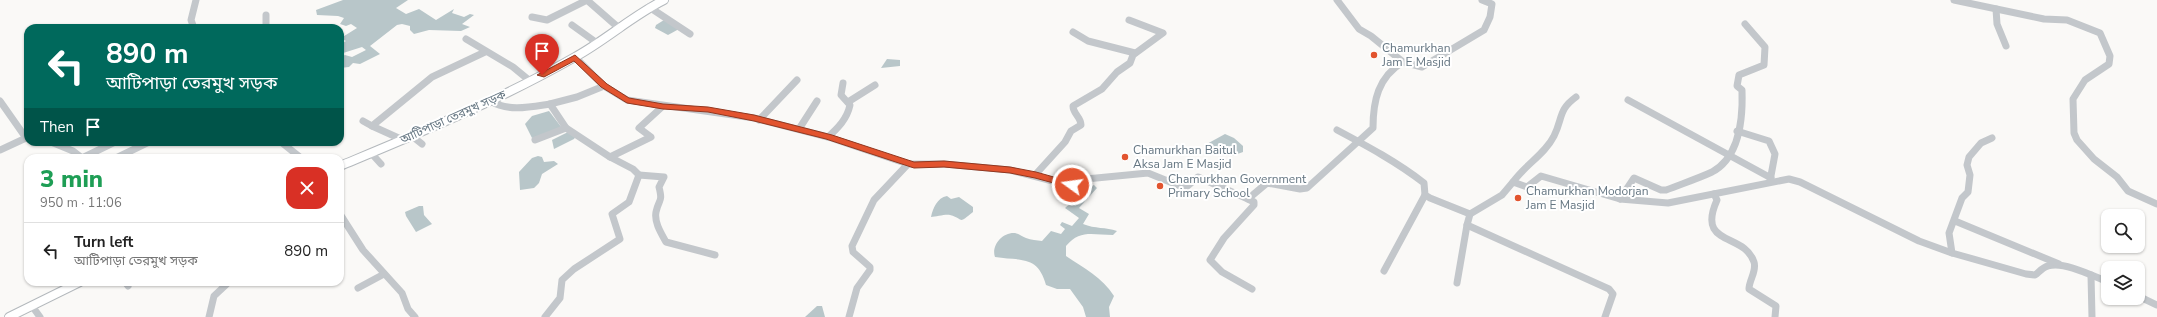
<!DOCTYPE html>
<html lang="en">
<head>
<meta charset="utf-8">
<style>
	body { margin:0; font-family:"Nunito Sans","Noto Sans Bengali",sans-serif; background:#f6f6f6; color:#222; height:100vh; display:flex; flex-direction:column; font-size:15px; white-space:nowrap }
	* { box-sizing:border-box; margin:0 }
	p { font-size:13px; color:#767676 }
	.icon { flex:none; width:22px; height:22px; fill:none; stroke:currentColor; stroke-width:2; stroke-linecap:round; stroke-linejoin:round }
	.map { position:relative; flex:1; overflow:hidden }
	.details { position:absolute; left:24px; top:154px; width:320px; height:132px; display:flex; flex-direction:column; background:#fff; border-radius:12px; box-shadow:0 1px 3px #0004 }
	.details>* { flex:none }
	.top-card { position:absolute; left:24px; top:24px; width:320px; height:122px; border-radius:12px; box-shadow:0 1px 3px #0004; background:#00695c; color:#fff; overflow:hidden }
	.fabs { position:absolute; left:2101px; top:209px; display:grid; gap:8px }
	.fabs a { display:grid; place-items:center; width:44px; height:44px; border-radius:8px; background:#fff; box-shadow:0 1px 3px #0004; font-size:20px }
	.pin { position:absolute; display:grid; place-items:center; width:34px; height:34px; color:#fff; margin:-41px -17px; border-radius:50% 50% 50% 0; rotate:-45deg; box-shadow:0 0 4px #0007 }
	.pin .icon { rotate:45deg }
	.me { position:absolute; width:44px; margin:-22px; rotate:284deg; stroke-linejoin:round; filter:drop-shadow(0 0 3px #0008) }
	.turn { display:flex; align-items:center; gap:14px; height:84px; padding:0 16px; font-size:18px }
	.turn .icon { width:52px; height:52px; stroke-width:2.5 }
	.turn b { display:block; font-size:28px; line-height:34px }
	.then { display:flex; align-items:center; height:38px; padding:0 16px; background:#0003; gap:8px; font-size:15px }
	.round { display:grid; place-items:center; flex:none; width:42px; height:42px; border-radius:12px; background:#f6f6f6 }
	.summary { display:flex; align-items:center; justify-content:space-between; height:68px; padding:0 16px }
	h1 { font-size:24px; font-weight:800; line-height:30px; color:#1e9e55 }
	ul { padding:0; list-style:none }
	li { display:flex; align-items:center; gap:12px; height:56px; padding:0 16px; border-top:1px solid #e0e0e0 }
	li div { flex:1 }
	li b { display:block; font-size:15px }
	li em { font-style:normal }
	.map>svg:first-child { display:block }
</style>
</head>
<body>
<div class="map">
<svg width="2157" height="317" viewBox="0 0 2157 317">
	<rect width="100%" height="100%" fill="#faf9f7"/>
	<!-- water -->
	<g fill="#b8c6c9">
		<path d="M343,0H408L396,8L406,14L419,9L436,20L454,9L452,13L464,17L470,14L474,15L462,24L470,27L461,31L429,30L414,34L410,30V26L402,24L397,25L370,46L380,54L360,64L353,63L349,67L340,68V57L345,55L352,57L366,50L362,47L340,54V45L346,41L341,38L357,28L351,24L346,26L340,24L344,18L338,16L317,15L316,10Z"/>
		<path d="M664,20L679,29L668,35L655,28L656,25Z"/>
		<path d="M887,59L900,60V66L881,68Z"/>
		<path d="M549,111L562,128L532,138L525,124L532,116Z"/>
		<path d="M568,132L576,136L574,139L554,149L552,140Z"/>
		<path d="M1225,134L1234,138L1243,146V152L1232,156L1212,154L1205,145Z"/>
		<path d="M538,156L542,157L544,162L554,161L558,164L542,174L539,183L534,188L520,190L519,172L532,158Z"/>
		<path d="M1094,185L1097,188L1079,208L1089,214L1083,224C1095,229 1106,227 1117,231L1113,235C1093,235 1080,229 1066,246V256C1084,268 1102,277 1114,296L1109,307L1110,317H1086L1083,307L1070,289H1057L1046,285C1038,255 1021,261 995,257C991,246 1002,232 1015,233C1019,234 1023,237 1026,238C1031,240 1037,240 1042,241L1051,231L1061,234L1065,229L1060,225L1062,222L1072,226L1079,218L1065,208L1087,188Z"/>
		<path d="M947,196L951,199L959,197L973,207V212C957,225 965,219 950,215C945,214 936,217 931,217C933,208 937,198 947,196Z"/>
		<path d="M419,206H423L424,215L432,224L416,232L406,216L405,212Z"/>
		<path d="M817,306H822L825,317H805Z"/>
	</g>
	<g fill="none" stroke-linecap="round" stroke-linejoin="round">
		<!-- major casing -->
		<g stroke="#b4b9bd" stroke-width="10">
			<g id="major">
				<path d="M340,166C419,133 500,100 575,57C606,40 632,16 664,0"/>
				<path d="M9,317L80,282"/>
			</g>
		</g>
		<!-- minor -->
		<g stroke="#c3c7cb" stroke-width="7">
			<path d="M587,0L620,29"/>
			<path d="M1337,0L1359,29L1371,36L1403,62"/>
			<path d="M1954,0L2044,19L2067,20L2100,33L2110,56L2109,64L2085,80L2073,99L2074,133L2077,140L2094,159L2117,177L2128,191L2157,204"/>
			<path d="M649,7L690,34"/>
			<path d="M1996,9L1997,24L2006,46"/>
			<path d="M266,15V28"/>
			<path d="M532,17L547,20L587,0"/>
			<path d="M572,25L597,43"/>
			<path d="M194,28L191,20L196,0"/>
			<path d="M1073,32L1088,41L1135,53"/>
			<path d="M466,39L513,67L530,81"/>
			<path d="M575,57L604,86L627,100L754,118L828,137L908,164H944L1010,170L1068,185L1086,179L1148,173L1185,188L1198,177L1248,199L1267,183L1300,189L1307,188L1373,128C1373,101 1378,77 1403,62L1422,67L1484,30L1490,17L1492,4L1482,0"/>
			<path d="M1628,100L1771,178"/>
			<path d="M0,101L26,138L28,137"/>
			<path d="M490,101C509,112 530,107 550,104L566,128L610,157L633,169L639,175L629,202L612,214L620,239L574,269L562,280L560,298L545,317"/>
			<path d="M848,102L875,85"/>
			<path d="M550,104L577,97L604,86"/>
			<path d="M759,120L797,80"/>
			<path d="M363,121L372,126"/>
			<path d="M799,129L817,101"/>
			<path d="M1337,130C1367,146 1397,162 1424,183L1425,195L1430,198L1470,214L1467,225L1609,289L1613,294L1605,317"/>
			<path d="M1737,131L1769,141L1775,154L1770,181"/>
			<path d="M412,136L422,144"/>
			<path d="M828,137C838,128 847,119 850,105L841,95L843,83"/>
			<path d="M1992,138L1981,143L1969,157L1967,165L1970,175L1968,192L1962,198L1949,233L1952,253L2026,274L2035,275C2039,272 2043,267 2048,266C2064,261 2093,276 2108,282"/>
			<path d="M403,140L372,126L432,77L485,52"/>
			<path d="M535,140L566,128"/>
			<path d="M51,142L73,151L82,158"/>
			<path d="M281,142L301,158"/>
			<path d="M0,150L26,138"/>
			<path d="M371,153L381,164"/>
			<path d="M610,157L651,137L639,128L663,106"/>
			<path d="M82,158L115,142"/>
			<path d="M116,158L149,142"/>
			<path d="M639,175L664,177L659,187C663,203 659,198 656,212C654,222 661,233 666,242L715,255"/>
			<path d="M1035,175L1065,142L1071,131L1081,125C1081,117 1073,114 1073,106L1102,89L1117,72L1130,63L1133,55L1163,33L1129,20"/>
			<path d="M1513,182C1525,165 1545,154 1554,136C1563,118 1558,110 1576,97"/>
			<path d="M1714,194L1717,200C1696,247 1744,232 1754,262C1757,271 1749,280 1749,289L1776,306L1775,317"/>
			<path d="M1248,199L1254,202V205L1224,238L1210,260L1222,272L1252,289"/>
			<path d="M1620,199L1634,178L1661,190H1666C1681,184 1697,179 1712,172C1740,157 1743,118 1742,90L1737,86L1739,75L1764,65L1765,47L1745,24"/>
			<path d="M340,214L363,250L402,293L408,309L415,317"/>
			<path d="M1470,214L1502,195L1513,182L1527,187L1541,176L1620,199L1668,203L1789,179L1800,182L1919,241L1952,253"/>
			<path d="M1955,221L2059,264"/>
			<path d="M1384,271L1425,195"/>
			<path d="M2091,275L2092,317"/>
			<path d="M125,282L128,286"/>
			<path d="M1457,283L1467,225"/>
			<path d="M358,288L384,274"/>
			<path d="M2138,296L2157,305"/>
			<path d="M32,306L40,317"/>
			<path d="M209,317L214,296L229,282"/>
			<path d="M849,317L857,288L870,270V267L853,252L852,246L874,200L908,164"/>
		</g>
		<!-- major -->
		<use href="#major" stroke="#fff" stroke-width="8"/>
	</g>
	<!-- route -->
	<path fill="#e2542f" stroke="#93371f" d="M575,55L607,84L629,98L663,104L708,107L754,115L832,135L914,162L944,161L1010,167L1036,172L1075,183L1077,185L1072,188L1035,178L1010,173L944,167L914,168L826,139L754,121L708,112L663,109L627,103L601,87L574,61L544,77L537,75Z"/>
	<!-- markers -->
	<g fill="#e2542f" stroke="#fff" stroke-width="1.5">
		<circle cx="1374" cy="55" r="4"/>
		<circle cx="1125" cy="157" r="4"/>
		<circle cx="1160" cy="186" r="4"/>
		<circle cx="1518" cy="198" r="4"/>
	</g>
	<g text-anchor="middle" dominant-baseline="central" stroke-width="4" stroke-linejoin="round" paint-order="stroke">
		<!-- poi labels -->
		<g font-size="12" fill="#657682" stroke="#fff" text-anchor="start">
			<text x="1382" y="48">Chamurkhan<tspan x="1382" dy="14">Jam E Masjid</tspan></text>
			<text x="1133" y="150">Chamurkhan Baitul<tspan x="1133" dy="14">Aksa Jam E Masjid</tspan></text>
			<text x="1168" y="179">Chamurkhan Government<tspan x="1168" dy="14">Primary School</tspan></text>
			<text x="1526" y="191">Chamurkhan Modorjan<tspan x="1526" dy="14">Jam E Masjid</tspan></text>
		</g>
		<!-- street labels -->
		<g font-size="12" fill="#657682" stroke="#fff">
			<text transform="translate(453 117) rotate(-24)">আটিপাড়া তেরমুখ সড়ক</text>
		</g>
	</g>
</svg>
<div class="fabs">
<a><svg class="icon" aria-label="search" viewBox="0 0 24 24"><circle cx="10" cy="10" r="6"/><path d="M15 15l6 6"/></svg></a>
<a><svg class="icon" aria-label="layers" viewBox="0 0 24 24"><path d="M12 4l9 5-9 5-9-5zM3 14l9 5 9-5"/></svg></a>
</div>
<div class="pin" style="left:542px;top:75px;background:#d93025"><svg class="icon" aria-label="arrive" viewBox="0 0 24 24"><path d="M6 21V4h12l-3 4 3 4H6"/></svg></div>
<svg class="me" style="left:1072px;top:185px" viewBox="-20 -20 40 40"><circle r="17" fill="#e2542f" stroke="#fff" stroke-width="3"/><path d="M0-11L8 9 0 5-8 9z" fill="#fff"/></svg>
<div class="top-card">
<div class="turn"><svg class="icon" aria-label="left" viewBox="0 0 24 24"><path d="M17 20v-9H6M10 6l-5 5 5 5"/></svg><div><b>890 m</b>আটিপাড়া তেরমুখ সড়ক</div></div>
<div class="then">Then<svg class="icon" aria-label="arrive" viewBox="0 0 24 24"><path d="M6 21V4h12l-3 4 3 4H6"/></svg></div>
</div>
<section class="details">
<div class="summary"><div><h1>3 min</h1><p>950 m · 11:06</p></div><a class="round" style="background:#d93025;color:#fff"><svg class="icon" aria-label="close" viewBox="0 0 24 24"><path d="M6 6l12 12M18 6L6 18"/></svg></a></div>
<ul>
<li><svg class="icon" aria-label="left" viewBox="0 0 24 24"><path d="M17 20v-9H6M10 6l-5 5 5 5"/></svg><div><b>Turn left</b><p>আটিপাড়া তেরমুখ সড়ক</p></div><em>890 m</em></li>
</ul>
</section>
</div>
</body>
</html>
